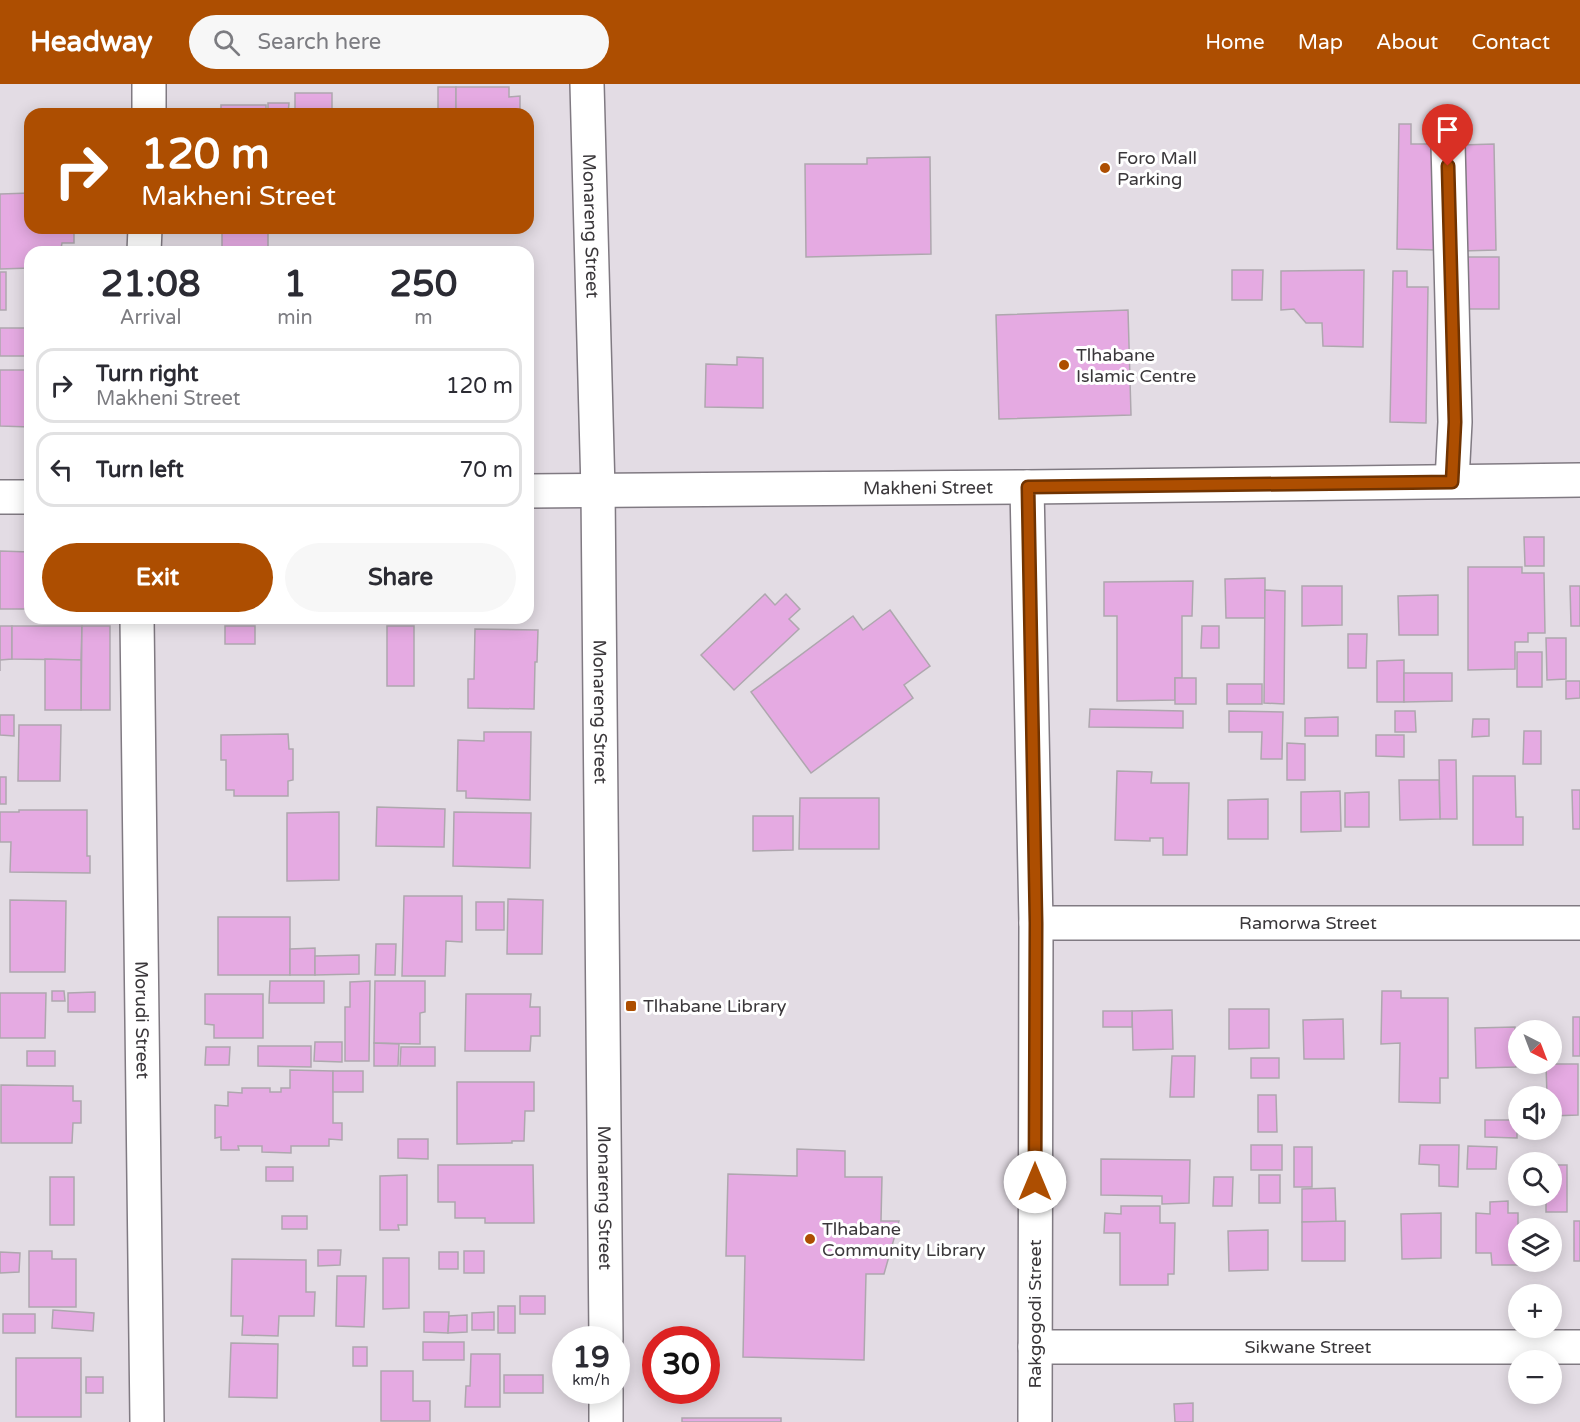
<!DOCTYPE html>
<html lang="en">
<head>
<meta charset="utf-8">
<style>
	body { margin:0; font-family:"Varela Round",sans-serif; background:#f7f7f7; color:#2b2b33; height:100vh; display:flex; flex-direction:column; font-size:22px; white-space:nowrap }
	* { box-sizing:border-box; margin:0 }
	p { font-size:20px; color:#7c7c81 }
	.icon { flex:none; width:33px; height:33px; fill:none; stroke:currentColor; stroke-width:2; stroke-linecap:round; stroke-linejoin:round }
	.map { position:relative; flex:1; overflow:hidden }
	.details { position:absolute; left:24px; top:162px; width:510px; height:378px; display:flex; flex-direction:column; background:#fff; border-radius:18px; box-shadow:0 3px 15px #0003 }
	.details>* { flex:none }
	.hud { position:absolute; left:24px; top:24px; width:510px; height:126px; border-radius:18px; box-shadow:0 3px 15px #0003; background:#ad4e01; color:#fff; overflow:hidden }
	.needle { width:39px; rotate:138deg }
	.controls { position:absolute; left:1508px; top:936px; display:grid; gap:12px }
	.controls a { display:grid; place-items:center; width:54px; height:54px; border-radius:50%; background:#fff; box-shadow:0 3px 15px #0003; font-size:30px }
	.speed { position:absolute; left:552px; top:1242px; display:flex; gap:12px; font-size:30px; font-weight:700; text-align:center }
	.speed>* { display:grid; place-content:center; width:78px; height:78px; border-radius:50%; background:#fff; box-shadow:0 3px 15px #0003; line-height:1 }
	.speed small { font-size:15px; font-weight:400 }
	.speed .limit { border:9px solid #d22; background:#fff; color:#111 }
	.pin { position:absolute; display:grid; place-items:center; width:51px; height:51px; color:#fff; margin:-62px -26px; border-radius:50% 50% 50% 0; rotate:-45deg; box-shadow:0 0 6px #0007 }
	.pin .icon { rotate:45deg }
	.me { position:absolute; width:66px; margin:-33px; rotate:0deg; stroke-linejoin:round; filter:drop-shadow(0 0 4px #0008) }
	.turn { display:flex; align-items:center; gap:21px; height:126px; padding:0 18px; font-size:27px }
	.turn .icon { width:78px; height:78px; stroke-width:2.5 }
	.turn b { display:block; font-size:42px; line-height:51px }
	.eta { display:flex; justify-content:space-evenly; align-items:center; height:102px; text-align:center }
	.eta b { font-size:36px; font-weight:800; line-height:42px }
	.action { display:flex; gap:12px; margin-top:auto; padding:12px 18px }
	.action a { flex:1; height:69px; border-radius:36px; background:#ad4e01; color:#fff; font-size:24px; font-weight:800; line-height:69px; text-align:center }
	.action a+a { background:#f7f7f7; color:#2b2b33 }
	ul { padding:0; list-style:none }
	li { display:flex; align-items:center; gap:18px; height:75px; margin:0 12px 9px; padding:0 6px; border:3px solid #e1e1e2; border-radius:18px }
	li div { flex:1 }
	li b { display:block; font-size:22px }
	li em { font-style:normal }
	header { display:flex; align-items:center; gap:36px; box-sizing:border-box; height:84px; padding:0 30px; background:#ad4e01; color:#fff }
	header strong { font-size:28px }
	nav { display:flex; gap:33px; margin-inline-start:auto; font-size:21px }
	.search { width:420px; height:54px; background:#f7f7f7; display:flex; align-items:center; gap:15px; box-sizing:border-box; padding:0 21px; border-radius:33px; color:#7c7c81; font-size:22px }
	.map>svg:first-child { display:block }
</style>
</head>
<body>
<header>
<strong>Headway</strong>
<div class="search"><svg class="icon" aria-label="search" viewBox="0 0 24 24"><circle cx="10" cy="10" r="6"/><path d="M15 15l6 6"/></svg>Search here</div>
<nav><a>Home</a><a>Map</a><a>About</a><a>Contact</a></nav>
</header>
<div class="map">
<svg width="1580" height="1338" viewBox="0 0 1580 1338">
	<rect width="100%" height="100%" fill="#e3dce4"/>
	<!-- building -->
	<g fill="#e5aae2" stroke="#aea7ae" stroke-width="1.5">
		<rect x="438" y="3" width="18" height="27"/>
		<path d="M456,3H509V13L520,12V30H456Z"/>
		<rect x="295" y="9" width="37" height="21"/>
		<path d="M268,19H289L288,30H268Z"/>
		<rect x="221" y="21" width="45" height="9"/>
		<path d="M1399,40H1411V60H1436L1434,166L1397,165Z"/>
		<path d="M1494,60L1496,166L1462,167L1460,61Z"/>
		<path d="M930,73L931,170L806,173L805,80H867V74Z"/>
		<path d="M30,109V144H74V159H62L61,165H39V168H30V184L0,185V110Z"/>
		<rect x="222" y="144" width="46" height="24"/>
		<path d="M1464,173H1499V225H1465Z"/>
		<path d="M1232,186H1263L1262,216H1232Z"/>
		<path d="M1364,186L1363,263L1323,262L1322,239H1306L1294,225L1281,226V187Z"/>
		<path d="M1393,187H1407V203H1428L1426,339L1390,338Z"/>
		<rect x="0" y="188" width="6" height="38"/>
		<path d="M1128,226L1131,331L999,335L996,231Z"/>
		<rect x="0" y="244" width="30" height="28"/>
		<path d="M737,273L763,274V324L705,323L706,280L737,281Z"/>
		<path d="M0,286H30V343L0,342Z"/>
		<path d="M528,287H530L529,349H528Z"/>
		<path d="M1524,453H1544V482H1525Z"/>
		<path d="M0,467L30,468V525H0Z"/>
		<path d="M1468,483H1522V489H1544L1545,549H1528V558H1515V585L1468,586Z"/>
		<path d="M1265,494V534H1226L1225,495Z"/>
		<path d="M1193,497L1192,532H1182V594H1175V616L1117,617V532H1104V498Z"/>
		<path d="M1302,502H1342V541L1302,542Z"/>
		<path d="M1570,502H1580V542H1571Z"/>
		<path d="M1265,506L1285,507L1284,620L1264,619Z"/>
		<path d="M765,510L775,521L786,510L800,525L789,535L799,545L734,606L701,571Z"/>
		<path d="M1438,511V551H1399L1398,512Z"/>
		<path d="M890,526L930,582L904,601L913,614L811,689L751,608L853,532L863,546Z"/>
		<path d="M0,542H12V575L0,576V587Z"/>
		<path d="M12,542H82L81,576L12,575Z"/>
		<path d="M82,542H110V626H81Z"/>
		<rect x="225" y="542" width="30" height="18"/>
		<rect x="387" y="542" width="27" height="60"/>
		<path d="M1202,542H1219V564H1201Z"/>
		<path d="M475,545L538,546L537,578H535L534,625L468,624V595H474Z"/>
		<path d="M1348,550H1367L1366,584H1348Z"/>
		<path d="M1546,554H1566V595L1547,596Z"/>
		<rect x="1517" y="568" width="25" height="35"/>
		<path d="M45,575L81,576V626H45Z"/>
		<path d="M1404,576V618H1377V577Z"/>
		<path d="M1404,589H1452V617L1404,618Z"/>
		<rect x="1175" y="594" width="21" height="26"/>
		<path d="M1566,597H1580V614L1566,615Z"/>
		<rect x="1227" y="600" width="35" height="20"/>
		<path d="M1090,625L1183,627V644L1089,643Z"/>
		<path d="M1229,627L1283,628L1282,675H1261L1262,648H1229Z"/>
		<path d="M1395,627H1415L1416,648H1395Z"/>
		<path d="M0,631H14V652L0,651Z"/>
		<path d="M1338,633V652H1305V634Z"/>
		<path d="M1473,635H1489V652L1472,653Z"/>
		<path d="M19,641H61L60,697H18Z"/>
		<path d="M1524,647H1541V680H1523Z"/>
		<path d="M484,648H531L530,716L466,714V707H457L458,656L484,657Z"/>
		<path d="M288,650L289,665H293V696L288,697V712H234V706H226V676H221V651Z"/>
		<path d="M1376,651H1404V673L1376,672Z"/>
		<path d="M1287,659L1305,660V696H1287Z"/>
		<path d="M1439,676H1456L1457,735H1440Z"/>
		<path d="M1117,687L1152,688L1151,699H1189L1187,771H1163V754H1150V757L1115,756Z"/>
		<path d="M1473,692H1515L1516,733H1523V761H1473Z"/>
		<rect x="0" y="693" width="6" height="27"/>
		<path d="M1399,696H1439L1440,735L1400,736Z"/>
		<path d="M1572,706H1580V745H1573Z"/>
		<path d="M1340,707L1341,747L1301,748V708Z"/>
		<path d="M1369,708V743H1345V709Z"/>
		<path d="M800,714H879V765H799Z"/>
		<path d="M1268,715V755H1228V716Z"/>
		<path d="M377,723L445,725L444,763L376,762Z"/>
		<path d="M19,726H87V772H90V789L10,788L11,758H0V728H19Z"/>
		<path d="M339,728V796L287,797V729Z"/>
		<path d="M454,728L531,729L530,784L453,782Z"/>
		<path d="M753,732H793V766L753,767Z"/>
		<path d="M404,812H462V858L446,857L445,892H402Z"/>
		<path d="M508,815L543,816L542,870H507Z"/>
		<path d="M10,816L66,817L65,888H10Z"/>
		<rect x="476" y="818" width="28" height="28"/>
		<rect x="218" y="833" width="72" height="58"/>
		<path d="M376,860H396L395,891H375Z"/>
		<path d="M315,864V891H290V865Z"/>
		<path d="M359,871V890L315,891V872Z"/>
		<path d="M270,897H324V919H269Z"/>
		<path d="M370,897L369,977H345V923H350V898Z"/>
		<path d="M375,897H425V928L420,929V960L374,959Z"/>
		<path d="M52,907H64L65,917H52Z"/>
		<path d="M1382,907H1401V914H1448V994H1440V1019L1399,1018L1400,959L1381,960Z"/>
		<path d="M95,908V928H68V909Z"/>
		<path d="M0,909H46L45,954H0Z"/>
		<path d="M205,910H263V954H214V941L205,940Z"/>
		<path d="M466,910H531L530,923H540V952H531L530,967H465Z"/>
		<path d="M1229,925H1269V964L1229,965Z"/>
		<path d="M1172,926L1173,965L1133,966L1132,927Z"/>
		<rect x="1103" y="927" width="29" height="16"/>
		<rect x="1573" y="933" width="7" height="39"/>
		<path d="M1343,935L1344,975H1304L1303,936Z"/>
		<path d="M1515,943L1516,983L1476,984L1475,944Z"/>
		<path d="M315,958H342V978L314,977Z"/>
		<path d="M374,959L399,960L398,982H374Z"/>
		<path d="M258,962H311V983L258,982Z"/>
		<path d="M206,963H230L229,981H205Z"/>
		<path d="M401,963H435V982H400Z"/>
		<rect x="27" y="967" width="28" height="15"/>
		<path d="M1172,972H1195L1194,1013H1170Z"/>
		<rect x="1251" y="974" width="28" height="20"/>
		<path d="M1546,980H1578V1031L1551,1032V1012H1547Z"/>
		<path d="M290,986L333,987V1039H342V1056L329,1055V1062H291V1069L262,1068V1062H238L239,1066H221V1053L215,1054V1021L228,1022V1008L242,1009V1004H270V1008H281V1004H290Z"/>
		<rect x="333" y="987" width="30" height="21"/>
		<path d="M457,998H534V1027H525L524,1057H512V1059L457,1060Z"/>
		<path d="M1,1001L73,1002V1017H81V1039H73L72,1059H1Z"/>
		<path d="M1258,1011H1276L1277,1048H1258Z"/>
		<path d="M1485,1036H1517V1054L1485,1053Z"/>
		<path d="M398,1055H428V1075L398,1074Z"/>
		<rect x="1251" y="1061" width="31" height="25"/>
		<path d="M1420,1061H1459L1458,1103L1439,1102V1081L1419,1080Z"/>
		<path d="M1468,1062L1497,1063L1496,1085H1467Z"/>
		<rect x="1294" y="1063" width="18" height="40"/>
		<path d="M797,1065L845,1067V1093H882L881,1137H899L884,1190H866L864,1276L743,1273L745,1172H726L728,1090L797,1092Z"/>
		<path d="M1101,1075L1190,1076L1189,1119L1162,1120V1112L1101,1111Z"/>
		<path d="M438,1081H533L534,1139H485V1134H455V1118H438Z"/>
		<path d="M1551,1081H1567V1128H1546V1112H1551Z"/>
		<rect x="266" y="1083" width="27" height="14"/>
		<path d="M407,1091V1141H398L399,1146H380V1092Z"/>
		<rect x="1259" y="1091" width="21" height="28"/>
		<rect x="50" y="1093" width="24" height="48"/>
		<path d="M1214,1093H1233L1232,1122H1213Z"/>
		<path d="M1335,1104L1336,1138H1302V1105Z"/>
		<path d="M1508,1117V1129H1518V1181H1492L1491,1169H1476V1129L1490,1130V1118Z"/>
		<path d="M1121,1122H1160V1139H1175L1174,1190H1168V1201H1120V1149H1104L1105,1129L1121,1130Z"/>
		<path d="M1441,1129V1174L1402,1175L1401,1130Z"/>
		<rect x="282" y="1132" width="25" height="13"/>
		<path d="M1345,1137V1177H1302V1138Z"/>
		<rect x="1574" y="1137" width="6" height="40"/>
		<path d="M1268,1146V1186L1229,1187L1228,1147Z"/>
		<path d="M318,1166H341L340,1181L318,1182Z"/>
		<path d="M29,1167H52V1175H76V1223H29Z"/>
		<rect x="464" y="1167" width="20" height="22"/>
		<path d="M0,1168L20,1169L19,1188L0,1189Z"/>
		<rect x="439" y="1168" width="19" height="17"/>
		<path d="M383,1174H409V1224L383,1225Z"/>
		<path d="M232,1175L306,1176V1208H315L314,1232H279L278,1252L242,1251L243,1232H231Z"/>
		<path d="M337,1192H366L364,1243L336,1242Z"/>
		<rect x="520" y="1212" width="25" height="18"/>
		<rect x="498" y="1222" width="17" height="27"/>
		<path d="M53,1226L94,1229L93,1247L52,1244Z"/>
		<path d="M424,1228H449L448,1249L424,1248Z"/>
		<path d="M494,1228V1246H472V1229Z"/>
		<rect x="3" y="1230" width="32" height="19"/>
		<path d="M467,1231V1248L448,1249L449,1232Z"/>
		<rect x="423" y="1258" width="41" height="18"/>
		<path d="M231,1259L278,1260L277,1314L229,1313Z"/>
		<rect x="353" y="1263" width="14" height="19"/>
		<path d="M471,1270H500V1323H465L466,1302H470Z"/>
		<rect x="16" y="1274" width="65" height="59"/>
		<path d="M381,1287H413V1317H430V1337H381Z"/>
		<rect x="504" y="1291" width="39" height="18"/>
		<rect x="86" y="1293" width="17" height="16"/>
		<path d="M1193,1319V1338H1175L1174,1320Z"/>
		<rect x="682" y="1334" width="99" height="4"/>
	</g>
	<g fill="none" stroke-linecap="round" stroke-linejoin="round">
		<!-- minor casing -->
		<g stroke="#807a82" stroke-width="36">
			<g id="minor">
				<path d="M149,0V30"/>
				<path id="s1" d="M587,0L598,406L606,1256"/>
				<path d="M1448,59L1455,338L1452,397"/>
				<path d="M144,168L145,144"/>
				<path d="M1027,403L1036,839L1035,1338"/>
				<path id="s2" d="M528,407L1027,403L1580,396"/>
				<path d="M0,413H30"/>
				<path id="s3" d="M137,534L147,1338"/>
				<path id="s4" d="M1036,839H1580"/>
				<path id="s5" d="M1035,1263H1580"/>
				<path d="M606,1306V1338"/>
			</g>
		</g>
		<!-- minor -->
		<use href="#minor" stroke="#fff" stroke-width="33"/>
	</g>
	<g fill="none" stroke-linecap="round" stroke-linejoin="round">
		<!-- route casing -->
		<g stroke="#703301" stroke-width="15">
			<path id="route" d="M1035,1098L1036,839L1028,403L1452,398L1455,338L1448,82"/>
		</g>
		<!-- route -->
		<use href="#route" stroke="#ad4e01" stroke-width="10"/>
	</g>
	<!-- markers -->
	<g fill="#ad4e01" stroke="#fff" stroke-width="2">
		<circle cx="1105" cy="84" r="6"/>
		<circle cx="1064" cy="281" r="6"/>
		<rect x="625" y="916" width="12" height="12" rx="3"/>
		<circle cx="810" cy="1155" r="6"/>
	</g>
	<g text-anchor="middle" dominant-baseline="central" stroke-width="6" stroke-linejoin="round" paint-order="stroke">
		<!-- poi labels -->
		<g font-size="18" fill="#3a373a" stroke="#fff" text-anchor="start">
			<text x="1117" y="74">Foro Mall<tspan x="1117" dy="21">Parking</tspan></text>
			<text x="1076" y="271">Tlhabane<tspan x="1076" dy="21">Islamic Centre</tspan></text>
			<text x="643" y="922">Tlhabane Library</text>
			<text x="822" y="1145">Tlhabane<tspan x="822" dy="21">Community Library</tspan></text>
		</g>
		<!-- street labels -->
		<g font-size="18" fill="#3a373a" stroke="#fff">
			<text stroke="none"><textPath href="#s1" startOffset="142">Monareng Street</textPath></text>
			<text stroke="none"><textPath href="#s2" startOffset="400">Makheni Street</textPath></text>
			<text stroke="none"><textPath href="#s1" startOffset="628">Monareng Street</textPath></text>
			<text stroke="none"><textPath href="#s4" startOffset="272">Ramorwa Street</textPath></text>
			<text stroke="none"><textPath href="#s3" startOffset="402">Morudi Street</textPath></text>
			<text stroke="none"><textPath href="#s1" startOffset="1114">Monareng Street</textPath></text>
			<text transform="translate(1035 1230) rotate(-90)">Rakgogodi Street</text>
			<text stroke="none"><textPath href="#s5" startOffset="273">Sikwane Street</textPath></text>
		</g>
	</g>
</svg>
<div class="controls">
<a><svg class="needle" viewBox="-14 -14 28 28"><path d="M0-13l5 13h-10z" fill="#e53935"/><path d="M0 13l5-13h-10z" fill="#7c7c81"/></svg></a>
<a><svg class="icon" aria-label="sound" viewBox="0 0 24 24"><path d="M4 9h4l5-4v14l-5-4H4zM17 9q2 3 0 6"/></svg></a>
<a><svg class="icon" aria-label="search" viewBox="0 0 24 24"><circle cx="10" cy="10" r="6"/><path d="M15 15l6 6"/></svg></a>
<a><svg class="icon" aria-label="layers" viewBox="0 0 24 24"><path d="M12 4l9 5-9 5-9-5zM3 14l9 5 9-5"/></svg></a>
<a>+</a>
<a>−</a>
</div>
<div class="speed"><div>19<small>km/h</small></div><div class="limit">30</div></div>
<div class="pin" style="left:1448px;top:82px;background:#d93025"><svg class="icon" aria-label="arrive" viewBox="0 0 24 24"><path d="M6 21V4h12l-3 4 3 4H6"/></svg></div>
<svg class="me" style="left:1035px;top:1098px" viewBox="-20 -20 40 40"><circle r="19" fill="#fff"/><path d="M0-13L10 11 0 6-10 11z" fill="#ad4e01"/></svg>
<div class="hud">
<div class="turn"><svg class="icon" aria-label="right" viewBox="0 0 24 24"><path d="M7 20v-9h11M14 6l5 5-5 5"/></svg><div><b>120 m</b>Makheni Street</div></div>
</div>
<section class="details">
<div class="eta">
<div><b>21:08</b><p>Arrival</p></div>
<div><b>1</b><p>min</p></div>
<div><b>250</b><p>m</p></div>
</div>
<ul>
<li><svg class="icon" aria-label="right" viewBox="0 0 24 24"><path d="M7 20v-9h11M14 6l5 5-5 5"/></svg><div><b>Turn right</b><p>Makheni Street</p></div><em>120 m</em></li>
<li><svg class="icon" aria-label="left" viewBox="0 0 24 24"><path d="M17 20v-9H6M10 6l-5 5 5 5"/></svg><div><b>Turn left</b></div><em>70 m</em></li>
</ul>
<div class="action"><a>Exit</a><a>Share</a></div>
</section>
</div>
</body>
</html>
